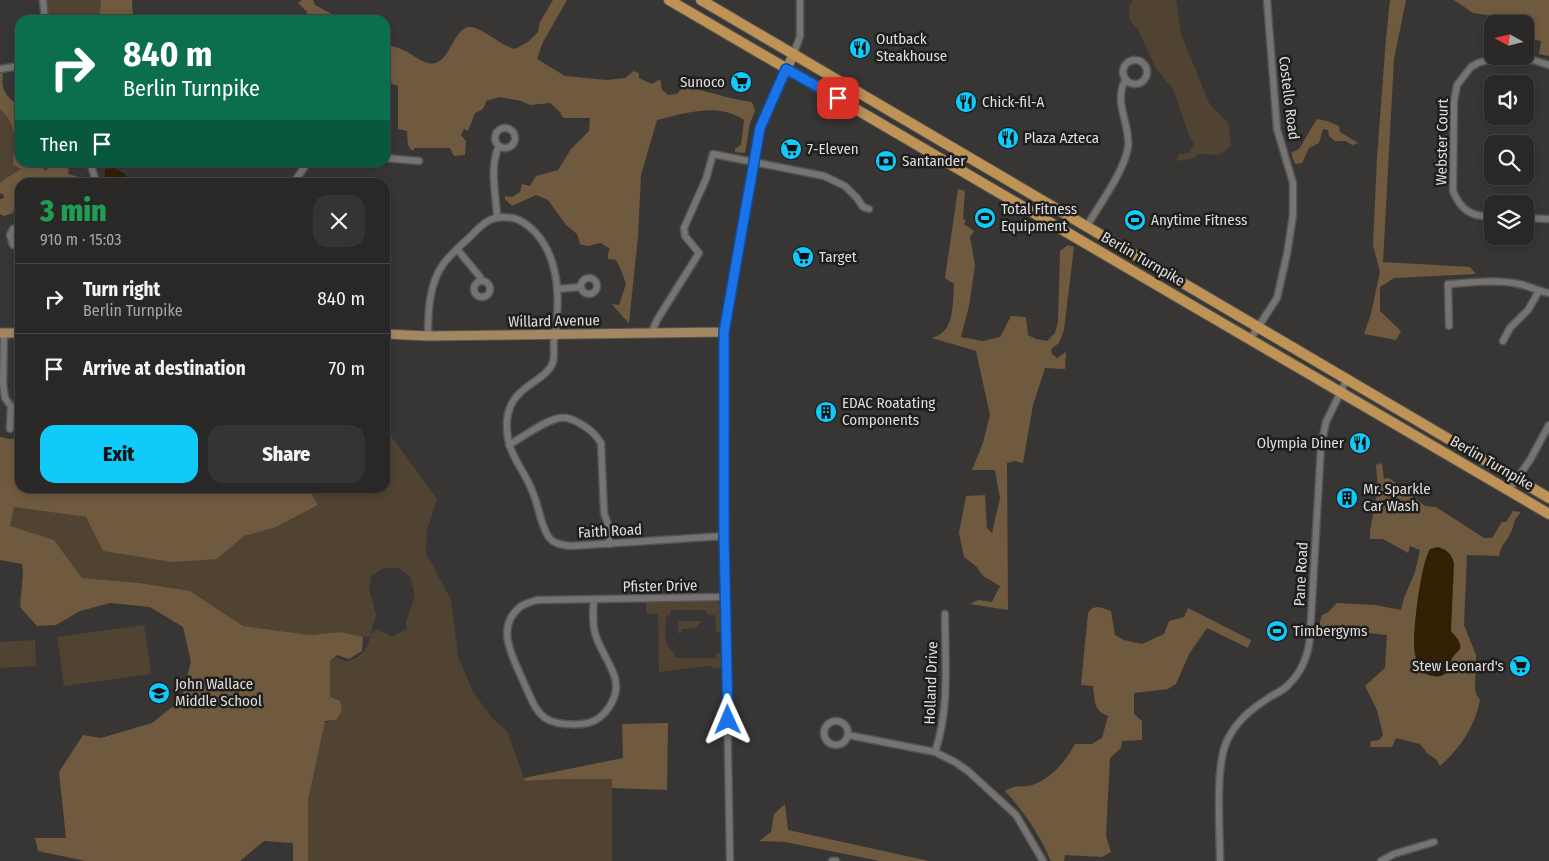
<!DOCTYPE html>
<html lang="en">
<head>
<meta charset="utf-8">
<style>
	body { margin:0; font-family:"Fira Sans Condensed",sans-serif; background:#363433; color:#f1f3f6; height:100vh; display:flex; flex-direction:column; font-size:19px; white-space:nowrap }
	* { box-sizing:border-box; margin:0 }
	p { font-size:16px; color:#a5a6a7 }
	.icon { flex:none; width:28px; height:28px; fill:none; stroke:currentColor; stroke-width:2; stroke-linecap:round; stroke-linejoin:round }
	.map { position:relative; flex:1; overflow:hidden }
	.side { position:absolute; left:15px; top:178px; width:375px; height:315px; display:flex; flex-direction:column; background:#2a2827; border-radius:15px; box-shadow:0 2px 8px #0003,0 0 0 1px #464444 }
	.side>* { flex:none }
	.hud { position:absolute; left:15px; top:15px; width:375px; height:152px; border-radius:15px; box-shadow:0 2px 8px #0003,0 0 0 1px #464444; background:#0b6e4f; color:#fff; overflow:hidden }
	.needle { width:32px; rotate:278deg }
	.fabs { position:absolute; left:1484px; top:15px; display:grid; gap:10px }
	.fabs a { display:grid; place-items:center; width:50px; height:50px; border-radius:10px; background:#2a2827; box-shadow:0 2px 8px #0003,0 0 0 1px #464444; font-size:25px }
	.pin { position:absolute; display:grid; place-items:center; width:42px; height:42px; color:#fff; margin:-21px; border-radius:10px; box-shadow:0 2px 8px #0006 }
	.me { position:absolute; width:55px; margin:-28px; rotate:359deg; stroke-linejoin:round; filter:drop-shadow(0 0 4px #0008) }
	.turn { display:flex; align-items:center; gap:18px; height:105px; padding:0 25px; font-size:22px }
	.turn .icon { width:65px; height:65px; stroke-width:2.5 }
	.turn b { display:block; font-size:35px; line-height:42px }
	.then { display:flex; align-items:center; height:48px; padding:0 25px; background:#0003; gap:10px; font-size:19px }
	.round { display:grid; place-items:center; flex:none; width:52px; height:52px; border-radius:15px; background:#363433 }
	.headline { display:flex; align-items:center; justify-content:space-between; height:85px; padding:0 25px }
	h1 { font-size:30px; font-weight:800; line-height:38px; color:#1e9e55 }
	.action { display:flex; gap:10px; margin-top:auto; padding:10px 25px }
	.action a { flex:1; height:58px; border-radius:15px; background:#10cafa; color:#111; font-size:20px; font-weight:800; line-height:58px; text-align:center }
	.action a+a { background:#363433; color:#f1f3f6 }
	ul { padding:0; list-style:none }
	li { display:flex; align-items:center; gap:15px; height:70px; padding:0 25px; border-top:1px solid #464444 }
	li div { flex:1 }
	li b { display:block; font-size:19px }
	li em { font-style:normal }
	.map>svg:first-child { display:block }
</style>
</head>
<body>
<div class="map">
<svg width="1549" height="861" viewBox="0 0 1549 861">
	<rect width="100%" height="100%" fill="#383634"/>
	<!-- green -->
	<g fill="#514332" fill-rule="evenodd">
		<path d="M47,0H101L99,20H49Z"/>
		<path d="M1133,0H1176L1181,34L1209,103L1229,124L1231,146L1219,155L1199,154L1194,158L1176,161L1179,154L1189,153L1194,144L1189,135L1173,89L1155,67L1138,29L1130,21L1129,6Z"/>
		<path d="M0,109C19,127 14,141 13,165L21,169L6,178L0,184Z"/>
		<path d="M385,428L437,499L427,530L426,553L451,600L458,656L473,692L492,718L507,731L525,781L564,779H612V861H308V801L324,723L336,720L330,697V661L336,657L347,662C360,657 368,651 370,636L363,637L340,632L310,635L243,626L190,591L140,583L82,578L54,540L10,527L14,507L87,517L103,551L217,559L244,536L274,528L318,505L308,488H385ZM384,568H398L410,576L415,596L406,622L407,629L392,637L377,629L370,635L376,615L369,589L371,576Z"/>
		<path d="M646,601H716C725,607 725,624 721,633L716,631L715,615H709L705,610H671L670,615L666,616C666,624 664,637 667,645C670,650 674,651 676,658H716L717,653H721L723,656V668H713L712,666H706L659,672L658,614H648L646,612Z"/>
		<path d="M679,621H702L696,628L681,629V633H678Z"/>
		<path d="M144,625L151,674L64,686L57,637Z"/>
		<path d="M35,640L36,666L0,668V642Z"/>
	</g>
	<!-- forest -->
	<g fill="#6f5a3f">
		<path d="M101,0H132L133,20H99Z"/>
		<path d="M302,0H313L315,5L343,20H306L307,12L298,3Z"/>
		<path d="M553,0H567L543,42L537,59L565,76L607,80L625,78L634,71L639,73V78L652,84L660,79L662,90L668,95L677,94L684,86C707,91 729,99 752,102L755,111L750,123L745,153L735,152V149L741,145L744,120C718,102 686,113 657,120L641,175L638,236L629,323L623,317L612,304L619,305L626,284L621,270L616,260L608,259V253L610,249L601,243L587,246L580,244L577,234L566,225L548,200L536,195L512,206L505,199V196L512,197L520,192L522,184L530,186L536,176L558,170L571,149L589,131L590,118H563L560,112L550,103L530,105L521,101L500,97L486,101C485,108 481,111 475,113L468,131L464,129L461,135L466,141L465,155L454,156L450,148H414V150H411L408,145L407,131L398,129V86L385,81V44C391,46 398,47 403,50C414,54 425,68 438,62C451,56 455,27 470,27C482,27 501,46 515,49L528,42L538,32L540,22Z"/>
		<path d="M1390,0H1406L1394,59L1383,262L1470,267L1476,274L1394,278L1380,287V311L1401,331L1396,340L1364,334L1371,314L1380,272L1373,245L1377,158L1386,38Z"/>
		<path d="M1454,0H1549V56L1539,54L1541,41L1525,38V24H1509V18L1473,13Z"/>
		<path d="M2,72L3,76C0,90 8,99 20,106V162L39,163L46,171L49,166L60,165L69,169L68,174L79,177L82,182H20V200L15,203L13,213L4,216L0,214V199L4,198V195L0,193V183L6,178L21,169L13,165C14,141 19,127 0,109V73Z"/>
		<path d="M1317,119L1327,121L1339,126L1340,132L1358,143L1352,145L1346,141H1335L1329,136L1328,130L1323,129L1319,143L1309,148L1302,163L1295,164L1291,153L1299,149Z"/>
		<path d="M958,189L965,191L963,219L966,220L964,224L974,231L970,237L975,266L969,306L961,337L983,341L1000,337L1011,316L1026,317L1028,335L1036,339L1047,341L1055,333L1058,322L1060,251L1068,245L1074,247L1064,330L1059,343L1051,349L1052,354L1057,358L1066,352L1065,369L1045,368L1033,405L1023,463L1015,461L1007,463L1008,610L970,604L978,600L992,602L1000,586L983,576L976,566L964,557L959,533L966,496L985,495L987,528L992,533L1000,498L995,470H972L983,443L990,415L976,351L932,338C936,336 940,335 943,332C954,323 953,297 954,284L945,278Z"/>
		<path d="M0,437L9,439L20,438V488H308L318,505L274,528L244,536L217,559L172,562L103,551L86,517L14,507L10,526L54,540L82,578L140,583L190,591L243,626L310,635L340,632L363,637L362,651L349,659L337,655L330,661V697L340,701L342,710L336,720L325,721L308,801V861H293V843L264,841L240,861H85L38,851L35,838H66L59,772L83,735L101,738L152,723L181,700L191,662L183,627L150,607L110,603L80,611L56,625L37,626L20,607L23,573L22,564L0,560Z"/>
		<path d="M1382,463L1384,479L1389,478L1425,506L1436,507L1484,538H1492L1502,522H1506L1513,511L1521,512C1511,523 1516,524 1510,534C1505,544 1501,544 1499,556L1467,555L1464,625L1476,655L1475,687L1476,694L1480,700C1475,727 1460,748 1440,766L1436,759L1428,754L1420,744L1396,738L1392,747H1370L1371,741L1379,740L1383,735L1377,710L1365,686L1385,668L1387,635L1318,628L1322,615L1327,613L1337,603L1375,605L1401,610L1404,598L1415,572L1420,550L1410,546L1408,553L1383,539H1370V531L1378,489L1376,465Z"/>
		<path d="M1099,607L1111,611L1115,635L1124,640L1142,644L1164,634L1169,621L1184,617L1188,608L1251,640L1248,648L1207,628L1189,654L1176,684L1168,689L1134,693V714L1142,721V740L1122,741L1121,748L1110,758L1106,836L1111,852L1102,857L1065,855L1064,861H1051C1039,834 1025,813 1005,791C1017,784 1021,788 1032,785C1051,779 1066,761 1075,744H1092L1102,738L1108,716C1093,710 1095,701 1093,686L1081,685L1088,613L1092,608Z"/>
		<path d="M668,723L667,790L612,788V779H564L525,781L524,778L623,758L622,724Z"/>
		<path d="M785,804L788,830L929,861H880L785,842L759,841L771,832L774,814Z"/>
	</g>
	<!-- water -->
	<g fill="#322005">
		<path d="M113,168L124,173L130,182H109L105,176V169Z"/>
		<path d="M1438,547C1447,550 1451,553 1454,563L1451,631C1454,635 1459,639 1460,644C1462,651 1456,652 1453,657C1450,661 1451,664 1449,668C1444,681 1430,676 1421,672C1416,662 1414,653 1414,642C1414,623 1421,563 1430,549Z"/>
	</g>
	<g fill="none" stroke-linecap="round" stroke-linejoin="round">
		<!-- minor casing -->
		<g stroke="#555452" stroke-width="9">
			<g id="minor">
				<path d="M43,0L45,20"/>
				<path d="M794,53L800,36V0"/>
				<circle cx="1135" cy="72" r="12"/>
				<path d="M0,69L20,66"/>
				<circle cx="505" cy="138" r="10"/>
				<path d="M385,158L419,161"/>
				<path d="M90,162L96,182"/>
				<path d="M294,182L308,162"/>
				<path d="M497,216C496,194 489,167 499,146"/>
				<path d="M1492,217C1471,216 1461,211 1453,191L1454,101L1457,85L1467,72L1471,67L1478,63L1491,59L1533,60L1549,65"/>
				<path d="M1525,218L1549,219"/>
				<path d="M20,226L13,229L10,235L13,245L20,247"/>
				<path d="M1087,226C1099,205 1125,170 1128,147C1131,124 1112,102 1126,79"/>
				<path d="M457,249L480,277L481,280"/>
				<circle cx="589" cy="286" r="8"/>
				<circle cx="482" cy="289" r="8"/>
				<path d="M557,289L581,287"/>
				<path d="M1449,326L1448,284C1470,283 1496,279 1519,284C1529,286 1538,291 1549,293"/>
				<path d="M724,332V536L730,861"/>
				<path d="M4,333L3,384L5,398L11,406L10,429"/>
				<path d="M651,334L657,320L699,253L685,236L684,228L706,179L713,154L824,176L845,186L857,198L863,207L869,209"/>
				<path d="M428,336C428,311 429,283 444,263C452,253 462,244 471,236C485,221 492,215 513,218C522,220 529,226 535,232C561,260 560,305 554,340C553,347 555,355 553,362C546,383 510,385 507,420C505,455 523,465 533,493C539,507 540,523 548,536C553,544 562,545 571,546L724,536"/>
				<path d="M1251,338L1277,298L1287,254L1293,215V183L1277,129L1267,0"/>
				<path d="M1503,341L1510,328L1528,310L1539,291"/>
				<path d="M509,445C523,437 545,420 560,418C566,417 574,420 579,423C589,428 595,433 601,443L604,513L609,527V544"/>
				<path d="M1509,490L1530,460L1549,425"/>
				<path d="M594,599C593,611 592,622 595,633C599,650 618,672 616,689C615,700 608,711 599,718C588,727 557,726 545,718C534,710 530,695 524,683C514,659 494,628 520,607C525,603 532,602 537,600L726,597"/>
				<circle cx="836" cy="733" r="12"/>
				<path d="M848,735L935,752L955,762L968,771L1016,815L1043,861"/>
				<path d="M935,752C950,708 945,661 945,614"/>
				<path d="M832,861H836"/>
				<path d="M1220,861C1220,830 1215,770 1226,743C1235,722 1251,709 1270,697C1277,693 1284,690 1289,684C1302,672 1309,653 1310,636L1321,446L1326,422L1347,379"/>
				<path d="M1381,861L1394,854L1434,842"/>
			</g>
		</g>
		<!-- major casing -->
		<g stroke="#555452" stroke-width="11">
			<g id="major">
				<path d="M0,333H20"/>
				<path d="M385,334L428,336L724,332L760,128L794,53"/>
			</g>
		</g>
		<!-- highway casing -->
		<g stroke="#555452" stroke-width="12">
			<g id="highway">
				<path d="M669,0C962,172 1257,341 1549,514"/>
				<path d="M701,0L1549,498"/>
			</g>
		</g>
		<!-- minor -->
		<use href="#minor" stroke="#767472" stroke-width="6"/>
		<!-- major -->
		<use href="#major" stroke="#a28761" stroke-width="9"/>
		<!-- highway -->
		<use href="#highway" stroke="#bf9356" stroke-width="10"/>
	</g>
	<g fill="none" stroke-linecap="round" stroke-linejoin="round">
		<!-- route casing -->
		<g stroke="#114b97" stroke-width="12">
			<path id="route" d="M728,720L724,536V332L760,128L786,69L838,98"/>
		</g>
		<!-- route -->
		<use href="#route" stroke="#1a73e8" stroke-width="9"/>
	</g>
	<!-- icons -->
	<defs>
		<g id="restaurant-disc" transform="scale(1.125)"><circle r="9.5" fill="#10cafa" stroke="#1f1e1d"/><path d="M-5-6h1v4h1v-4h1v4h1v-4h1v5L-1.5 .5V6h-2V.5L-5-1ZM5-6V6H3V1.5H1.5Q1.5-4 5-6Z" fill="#111"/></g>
		<g id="supermarket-disc" transform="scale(1.125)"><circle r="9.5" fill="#10cafa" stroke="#1f1e1d"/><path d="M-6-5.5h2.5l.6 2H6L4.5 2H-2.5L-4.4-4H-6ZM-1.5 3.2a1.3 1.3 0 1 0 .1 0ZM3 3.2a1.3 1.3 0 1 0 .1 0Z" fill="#111"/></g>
		<g id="bank-disc" transform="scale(1.125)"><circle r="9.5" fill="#10cafa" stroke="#1f1e1d"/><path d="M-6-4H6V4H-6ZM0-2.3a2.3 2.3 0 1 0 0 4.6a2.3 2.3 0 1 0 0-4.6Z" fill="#111"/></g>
		<g id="stadium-disc" transform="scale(1.125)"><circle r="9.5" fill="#10cafa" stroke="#1f1e1d"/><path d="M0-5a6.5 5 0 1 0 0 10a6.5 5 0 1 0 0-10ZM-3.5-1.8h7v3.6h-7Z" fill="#111"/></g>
		<g id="building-disc" transform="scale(1.125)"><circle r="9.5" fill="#10cafa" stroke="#1f1e1d"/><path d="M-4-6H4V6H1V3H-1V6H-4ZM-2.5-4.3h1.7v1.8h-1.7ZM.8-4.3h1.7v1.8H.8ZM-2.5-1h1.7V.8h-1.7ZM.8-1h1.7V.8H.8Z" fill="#111"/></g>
		<g id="school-disc" transform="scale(1.125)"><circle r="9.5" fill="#10cafa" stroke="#1f1e1d"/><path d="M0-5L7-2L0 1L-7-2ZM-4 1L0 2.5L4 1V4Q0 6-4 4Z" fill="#111"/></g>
	</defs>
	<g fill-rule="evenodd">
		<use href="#restaurant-disc" x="860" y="48"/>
		<use href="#supermarket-disc" x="741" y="82"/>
		<use href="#restaurant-disc" x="966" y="102"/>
		<use href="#restaurant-disc" x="1008" y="138"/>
		<use href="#supermarket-disc" x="791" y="149"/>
		<use href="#bank-disc" x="886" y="161"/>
		<use href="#stadium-disc" x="985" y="218"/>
		<use href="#stadium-disc" x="1135" y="220"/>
		<use href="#supermarket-disc" x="803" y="257"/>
		<use href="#building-disc" x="826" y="412"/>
		<use href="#restaurant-disc" x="1360" y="443"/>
		<use href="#building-disc" x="1347" y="498"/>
		<use href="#stadium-disc" x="1277" y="631"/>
		<use href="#supermarket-disc" x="1520" y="666"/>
		<use href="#school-disc" x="159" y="693"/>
	</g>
	<g text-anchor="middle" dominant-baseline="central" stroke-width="5" stroke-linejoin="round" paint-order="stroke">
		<!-- poi labels -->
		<g font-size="15" fill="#dfdedd" stroke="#1f1e1d" text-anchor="start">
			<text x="876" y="39">Outback<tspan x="876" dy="17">Steakhouse</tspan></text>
			<text x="725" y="82" text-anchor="end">Sunoco</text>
			<text x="982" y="102">Chick-fil-A</text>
			<text x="1024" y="138">Plaza Azteca</text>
			<text x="807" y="149">7-Eleven</text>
			<text x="902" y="161">Santander</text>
			<text x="1001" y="209">Total Fitness<tspan x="1001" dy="17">Equipment</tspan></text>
			<text x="1151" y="220">Anytime Fitness</text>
			<text x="819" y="257">Target</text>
			<text x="842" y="403">EDAC Roatating<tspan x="842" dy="17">Components</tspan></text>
			<text x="1344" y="443" text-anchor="end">Olympia Diner</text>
			<text x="1363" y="489">Mr. Sparkle<tspan x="1363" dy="17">Car Wash</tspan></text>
			<text x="1293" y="631">Timbergyms</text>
			<text x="1504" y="666" text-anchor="end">Stew Leonard's</text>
			<text x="175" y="684">John Wallace<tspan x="175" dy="17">Middle School</tspan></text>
		</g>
		<!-- street labels -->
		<g font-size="15" fill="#dfdedd" stroke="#1f1e1d">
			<text transform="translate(1289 98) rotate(83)">Costello Road</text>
			<text transform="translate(1442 142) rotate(-89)">Webster Court</text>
			<text transform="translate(1143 259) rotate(30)">Berlin Turnpike</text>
			<text transform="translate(554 321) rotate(-1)">Willard Avenue</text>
			<text transform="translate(1492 463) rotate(30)">Berlin Turnpike</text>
			<text transform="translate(610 531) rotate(-3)">Faith Road</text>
			<text transform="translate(1301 574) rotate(-87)">Pane Road</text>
			<text transform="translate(660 586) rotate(-1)">Pfister Drive</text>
			<text transform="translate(931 683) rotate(-88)">Holland Drive</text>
		</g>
	</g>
</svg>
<div class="fabs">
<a><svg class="needle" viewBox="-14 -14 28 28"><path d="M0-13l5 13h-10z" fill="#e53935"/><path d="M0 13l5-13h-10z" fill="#a5a6a7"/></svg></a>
<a><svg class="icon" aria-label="sound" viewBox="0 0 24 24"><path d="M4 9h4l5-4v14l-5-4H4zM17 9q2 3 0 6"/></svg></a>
<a><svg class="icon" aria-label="search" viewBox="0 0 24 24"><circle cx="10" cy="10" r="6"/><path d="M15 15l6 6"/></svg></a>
<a><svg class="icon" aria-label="layers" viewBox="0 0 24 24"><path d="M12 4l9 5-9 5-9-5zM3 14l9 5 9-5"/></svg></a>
</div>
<div class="pin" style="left:838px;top:98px;background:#d93025"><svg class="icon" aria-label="arrive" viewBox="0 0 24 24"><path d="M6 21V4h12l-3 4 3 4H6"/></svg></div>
<svg class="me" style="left:728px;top:720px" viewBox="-20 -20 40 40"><path d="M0-17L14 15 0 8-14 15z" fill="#1a73e8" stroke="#fff" stroke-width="4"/></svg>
<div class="hud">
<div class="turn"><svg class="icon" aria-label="right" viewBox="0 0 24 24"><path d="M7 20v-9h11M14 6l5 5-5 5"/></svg><div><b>840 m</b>Berlin Turnpike</div></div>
<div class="then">Then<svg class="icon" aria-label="arrive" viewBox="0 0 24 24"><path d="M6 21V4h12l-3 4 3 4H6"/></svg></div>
</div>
<section class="side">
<div class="headline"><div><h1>3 min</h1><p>910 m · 15:03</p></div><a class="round"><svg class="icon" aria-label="close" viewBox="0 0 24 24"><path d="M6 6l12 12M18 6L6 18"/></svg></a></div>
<ul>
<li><svg class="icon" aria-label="right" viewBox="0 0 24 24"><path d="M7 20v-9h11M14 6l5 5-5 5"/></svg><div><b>Turn right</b><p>Berlin Turnpike</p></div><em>840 m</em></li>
<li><svg class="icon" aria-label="arrive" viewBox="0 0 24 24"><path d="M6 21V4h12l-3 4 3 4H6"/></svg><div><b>Arrive at destination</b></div><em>70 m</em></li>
</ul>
<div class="action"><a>Exit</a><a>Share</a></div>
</section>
</div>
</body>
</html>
